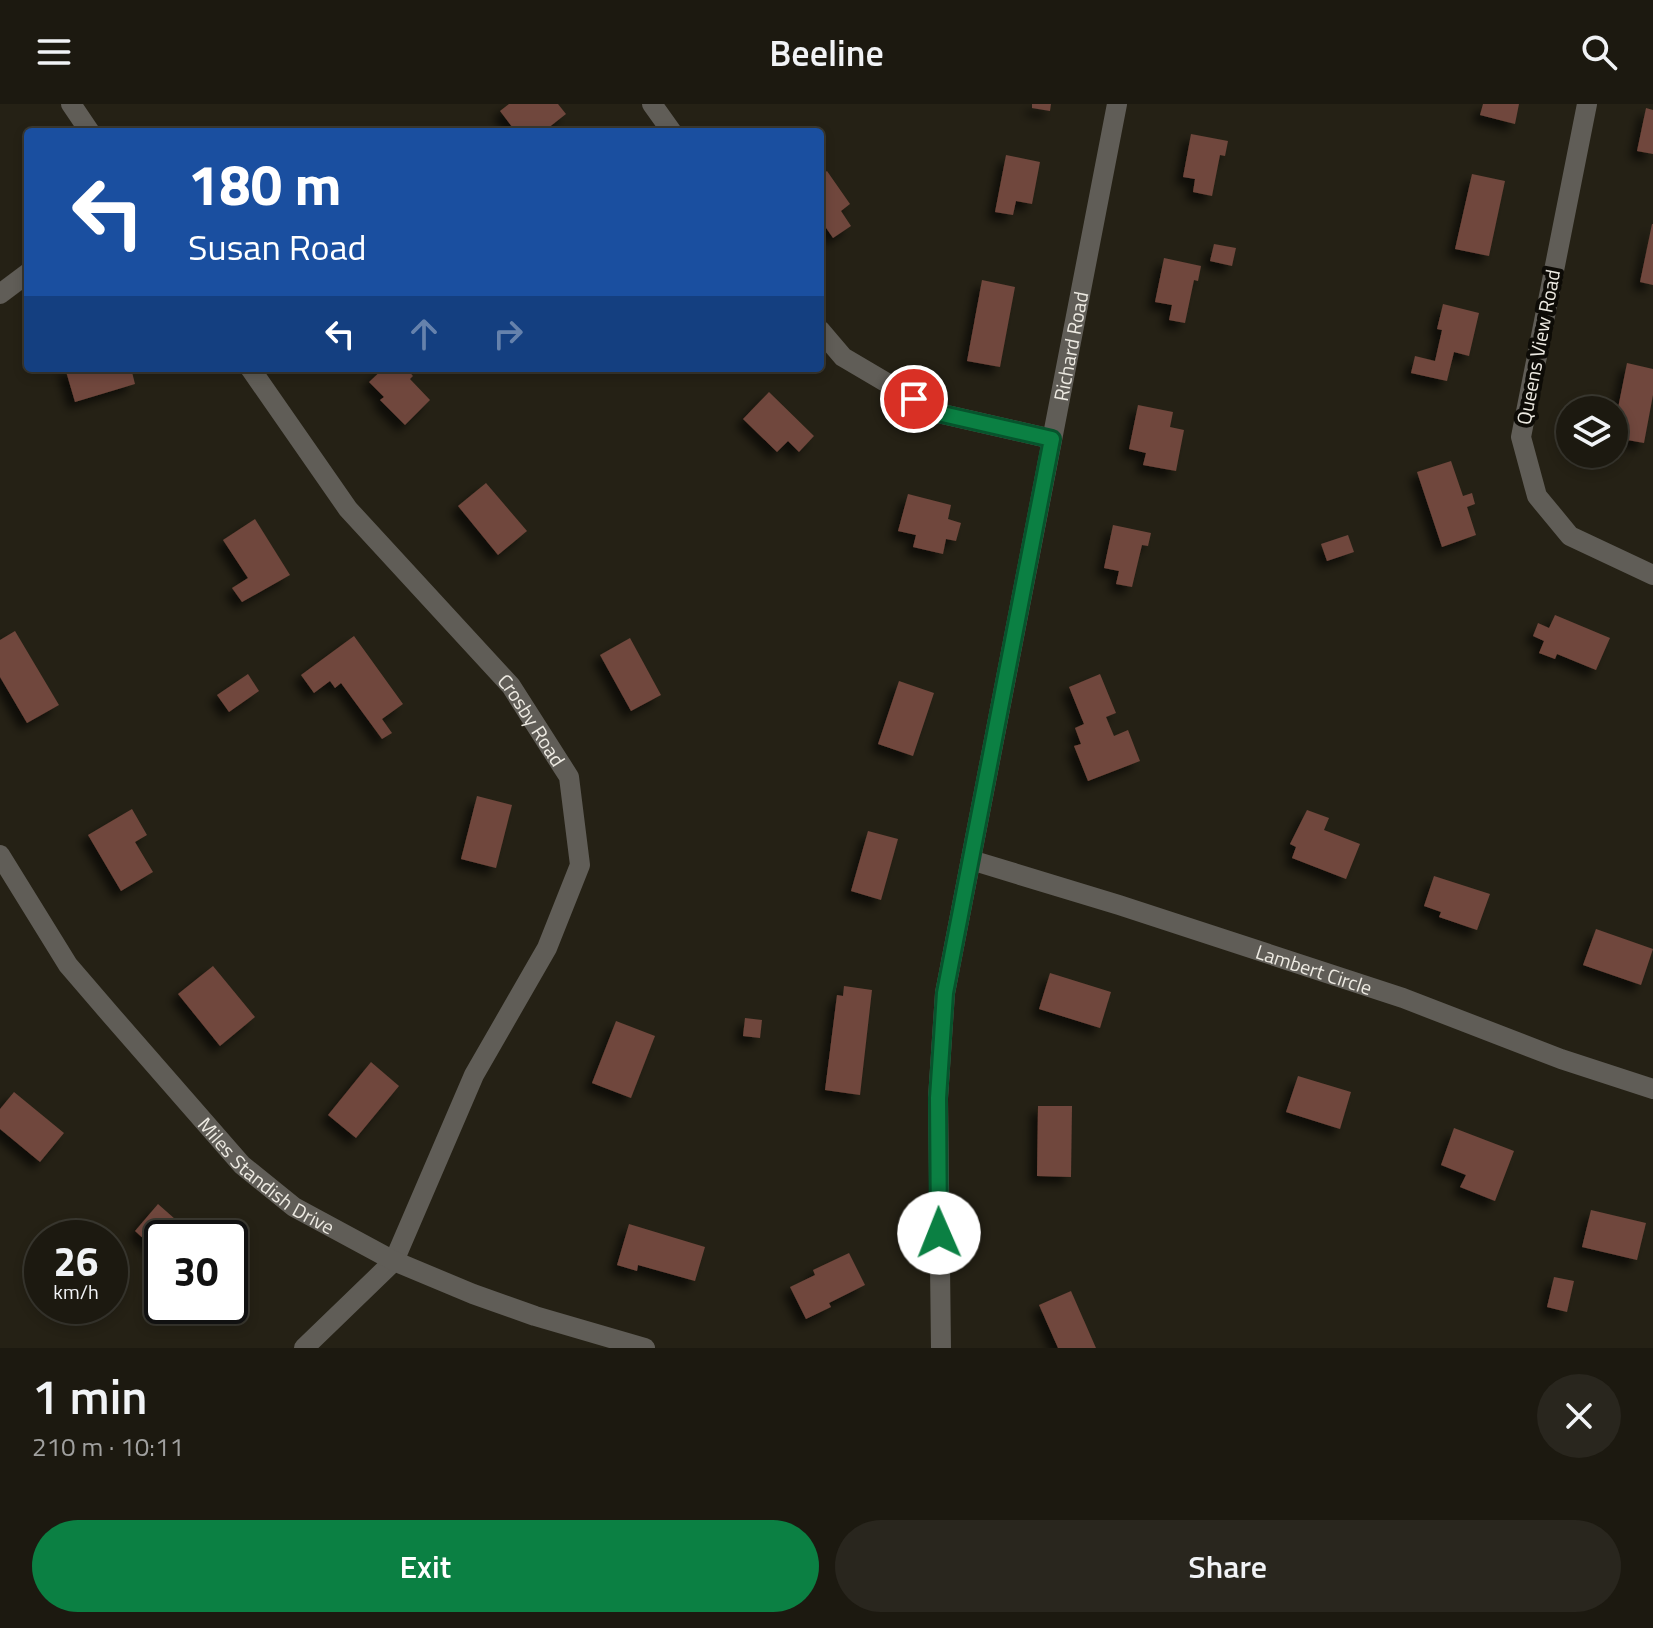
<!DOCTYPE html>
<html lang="en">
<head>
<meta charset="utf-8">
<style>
	body { margin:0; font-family:"Titillium Web",sans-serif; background:#29261e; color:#f1f3f6; height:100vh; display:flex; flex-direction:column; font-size:30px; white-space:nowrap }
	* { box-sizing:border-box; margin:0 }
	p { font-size:26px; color:#a0a09f }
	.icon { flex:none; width:44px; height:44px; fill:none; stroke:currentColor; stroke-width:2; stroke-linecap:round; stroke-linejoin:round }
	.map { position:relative; height:1244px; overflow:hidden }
	.side { display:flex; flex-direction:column; background:#1c1910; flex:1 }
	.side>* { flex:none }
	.guide { position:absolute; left:24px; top:24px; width:800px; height:244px; border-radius:8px; box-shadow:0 4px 12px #0003,0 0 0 2px #3a3830; background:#1a4fa0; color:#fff; overflow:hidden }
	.fabs { position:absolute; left:1556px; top:292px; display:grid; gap:16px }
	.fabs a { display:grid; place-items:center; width:72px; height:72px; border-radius:50%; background:#1c1910; box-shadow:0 4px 12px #0003,0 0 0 2px #3a3830; font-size:40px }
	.speed { position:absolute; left:24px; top:1116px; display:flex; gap:16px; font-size:40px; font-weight:700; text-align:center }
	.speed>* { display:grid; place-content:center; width:104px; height:104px; border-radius:50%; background:#1c1910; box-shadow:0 4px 12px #0003,0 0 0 2px #3a3830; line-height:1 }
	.speed small { font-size:20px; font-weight:400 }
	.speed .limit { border:4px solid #111; border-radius:12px; background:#fff; color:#111 }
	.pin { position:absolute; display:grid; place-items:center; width:68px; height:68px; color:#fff; margin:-34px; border:4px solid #fff; border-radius:50%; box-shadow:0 2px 8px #0007 }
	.me { position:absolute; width:88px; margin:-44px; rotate:359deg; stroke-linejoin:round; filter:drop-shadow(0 0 6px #0008) }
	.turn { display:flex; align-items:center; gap:28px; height:168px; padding:0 32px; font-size:36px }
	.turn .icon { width:104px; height:104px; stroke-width:2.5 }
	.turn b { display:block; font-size:56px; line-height:68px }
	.lanes { display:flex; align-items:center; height:76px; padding:0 32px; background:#0003; justify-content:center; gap:40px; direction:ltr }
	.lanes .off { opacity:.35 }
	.round { display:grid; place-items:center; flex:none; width:84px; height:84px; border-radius:42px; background:#29261e }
	.overview { display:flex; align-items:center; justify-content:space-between; height:136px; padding:0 32px }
	h1 { font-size:48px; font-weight:600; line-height:60px }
	.cta { display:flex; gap:16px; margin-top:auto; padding:16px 32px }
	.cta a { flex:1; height:92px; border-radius:48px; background:#0b8043; color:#fff; font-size:32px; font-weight:600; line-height:92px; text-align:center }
	.cta a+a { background:#29261e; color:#f1f3f6 }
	header { display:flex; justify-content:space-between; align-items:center; height:104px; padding:0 32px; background:#1c1910; font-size:36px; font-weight:600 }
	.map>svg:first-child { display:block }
</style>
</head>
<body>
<header><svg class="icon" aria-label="menu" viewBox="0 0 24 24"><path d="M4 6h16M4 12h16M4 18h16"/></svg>Beeline<svg class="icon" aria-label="search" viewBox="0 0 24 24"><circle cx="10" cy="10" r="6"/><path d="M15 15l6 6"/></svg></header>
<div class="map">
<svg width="1653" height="1244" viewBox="0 0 1653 1244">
	<defs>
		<filter id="shadow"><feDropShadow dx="-7" dy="7" stdDeviation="4" flood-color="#0009"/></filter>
	</defs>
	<rect width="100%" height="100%" fill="#252115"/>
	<!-- building -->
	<g fill="#70473c" filter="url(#shadow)">
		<path d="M509,0H558L566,10L543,28L521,26L516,28L500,7Z"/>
		<path d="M1032,0H1051L1050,7L1032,4Z"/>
		<path d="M1483,0H1519L1515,20L1480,11Z"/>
		<path d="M1646,4L1653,6V50L1637,47Z"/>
		<path d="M1191,30L1228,37L1225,52L1220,51L1212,92L1193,88L1195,75L1183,73Z"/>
		<path d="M1006,51L1040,58L1032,100L1016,97L1013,111L995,108Z"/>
		<path d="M827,67L850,100L841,107L851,122L833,134L820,115V72Z"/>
		<path d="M1472,70L1505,77L1489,152L1455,145Z"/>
		<path d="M1652,120H1653V181L1640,178Z"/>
		<path d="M1214,140L1236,144L1232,162L1210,157Z"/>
		<path d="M1164,154L1201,162L1198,177L1194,176L1185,219L1169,216L1172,201L1155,198Z"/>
		<path d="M982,176L1015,183L1000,263L967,257Z"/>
		<path d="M1443,200L1479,209L1469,252L1454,248L1447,277L1411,269L1415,252L1435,257L1442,226L1437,225Z"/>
		<path d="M1627,259L1653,265V291L1644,339L1622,335L1621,339L1614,337V324Z"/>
		<path d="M65,264H131L135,280L75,298Z"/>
		<path d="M384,264H406L413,272L410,275L430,296L405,321L380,296L384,293L369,278Z"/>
		<path d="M769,288L814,332L799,348L788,337L777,348L743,315Z"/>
		<path d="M1138,301L1173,308L1170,323L1184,326L1176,367L1143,361L1146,349L1129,345Z"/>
		<path d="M1451,357L1463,392L1472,389L1475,400L1467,403L1476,431L1442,443L1417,368Z"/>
		<path d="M486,379L527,427L498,451L458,402Z"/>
		<path d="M908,390L951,401L948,415L961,419L956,437L946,435L943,450L913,443L916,431L898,427Z"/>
		<path d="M255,415L290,471L242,498L232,484L248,474L223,436Z"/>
		<path d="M1113,421L1151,429L1148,442L1142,441L1132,483L1116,480L1119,467L1104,464Z"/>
		<path d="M1348,431L1354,448L1327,457L1321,440Z"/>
		<path d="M1555,511L1610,534L1596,566L1557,550L1555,555L1539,549L1544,537L1533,532L1538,519L1549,524Z"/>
		<path d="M15,527L59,601L27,619L0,573V536Z"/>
		<path d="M354,532L403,600L382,615L392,629L382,635L341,579L335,584L330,577L314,589L301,571Z"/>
		<path d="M630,534L661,591L631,607L600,551Z"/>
		<path d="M248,570L259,587L229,608L217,591Z"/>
		<path d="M1100,570L1116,609L1106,613L1114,632L1128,626L1140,657L1088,677L1074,642L1081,640L1075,624L1084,620L1069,583Z"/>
		<path d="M899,577L934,589L913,652L878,640Z"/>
		<path d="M477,692L512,701L496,764L461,755Z"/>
		<path d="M132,705L147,731L135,738L153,768L121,787L88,731Z"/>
		<path d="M1307,706L1329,714L1324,726L1360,740L1346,775L1292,754L1296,743L1290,740Z"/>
		<path d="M868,727L898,735L881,796L851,787Z"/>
		<path d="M1434,772L1490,790L1477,826L1439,813L1441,808L1424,802Z"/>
		<path d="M1596,825L1653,845L1641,881L1583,861Z"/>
		<path d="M213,862L255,913L220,942L178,890Z"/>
		<path d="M1050,869L1111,888L1100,924L1039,905Z"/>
		<path d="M844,882L872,886L860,991L825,986L837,891L843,892Z"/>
		<path d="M745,914L762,916L760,934L743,932Z"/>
		<path d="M616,917L655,932L631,994L592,979Z"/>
		<path d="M371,958L399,982L356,1034L328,1011Z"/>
		<path d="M1298,972L1351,988L1340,1025L1286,1008Z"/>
		<path d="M14,988L64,1029L40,1058L0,1025V1005Z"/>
		<path d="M1038,1002H1072L1071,1073L1037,1072Z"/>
		<path d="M1454,1024L1514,1047L1495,1097L1460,1083L1466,1071L1441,1061Z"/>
		<path d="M158,1100L175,1115L171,1120L177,1126L188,1114L211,1134H162V1142L160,1140L155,1145L135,1127Z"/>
		<path d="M1591,1106L1646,1119L1637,1156L1582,1143Z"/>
		<path d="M629,1120L705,1143L695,1177L638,1161L637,1167L617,1161Z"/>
		<path d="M849,1149L865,1181L829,1199L831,1203L806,1215L790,1183L815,1171L813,1166Z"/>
		<path d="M1554,1173L1574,1177L1567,1208L1547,1203Z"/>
		<path d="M1071,1187L1096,1244H1058L1039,1201Z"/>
	</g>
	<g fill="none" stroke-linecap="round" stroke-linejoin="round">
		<!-- minor -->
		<g stroke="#605d57" stroke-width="20">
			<path d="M71,0L90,28"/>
			<path d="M652,0L672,28"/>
			<path d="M1587,0L1521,333L1537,392L1570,432L1653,471"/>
			<path d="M0,190L28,169"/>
			<path d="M820,226L843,253L938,309L1052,335"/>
			<path id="s1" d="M250,264L348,405L511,582L569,673L580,761L547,844L474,971L394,1157L304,1244"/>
			<path id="s2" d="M0,751L68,861L111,911L242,1061L294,1103L394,1157L473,1190L535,1212L645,1244"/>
			<path id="s3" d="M971,756L1119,801L1403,894L1561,955L1653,985"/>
			<path id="s4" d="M941,1244L938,994L945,889L1117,0"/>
		</g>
	</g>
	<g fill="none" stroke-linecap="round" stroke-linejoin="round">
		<!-- route casing -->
		<g stroke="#07532c" stroke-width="20">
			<path id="route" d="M914,295L938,309L1052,335L945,889L938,994L939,1129"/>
		</g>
		<!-- route -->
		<use href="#route" stroke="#0b8043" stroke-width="14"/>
	</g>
	<g text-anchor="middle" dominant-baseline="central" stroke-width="8" stroke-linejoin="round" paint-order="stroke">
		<!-- street labels -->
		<g font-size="20" fill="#edeae2" stroke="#0d0b06">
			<text stroke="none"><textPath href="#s4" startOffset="1014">Richard Road</textPath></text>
			<text transform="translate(1538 243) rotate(-79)">Queens View Road</text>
			<text stroke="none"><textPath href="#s1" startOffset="452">Crosby Road</textPath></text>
			<text stroke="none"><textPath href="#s3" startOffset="360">Lambert Circle</textPath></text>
			<text stroke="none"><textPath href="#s2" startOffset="420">Miles Standish Drive</textPath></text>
		</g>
	</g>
</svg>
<div class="fabs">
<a><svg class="icon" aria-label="layers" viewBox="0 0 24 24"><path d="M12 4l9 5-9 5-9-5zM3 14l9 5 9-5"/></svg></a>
</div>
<div class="speed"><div>26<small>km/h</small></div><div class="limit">30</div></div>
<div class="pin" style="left:914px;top:295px;background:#d93025"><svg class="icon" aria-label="arrive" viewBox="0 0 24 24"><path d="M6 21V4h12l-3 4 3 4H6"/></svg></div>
<svg class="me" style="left:939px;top:1129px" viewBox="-20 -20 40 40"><circle r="19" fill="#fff"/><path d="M0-13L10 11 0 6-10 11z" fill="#0b8043"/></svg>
<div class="guide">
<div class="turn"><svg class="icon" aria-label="left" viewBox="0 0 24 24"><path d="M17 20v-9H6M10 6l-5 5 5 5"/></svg><div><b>180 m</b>Susan Road</div></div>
<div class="lanes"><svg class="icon" aria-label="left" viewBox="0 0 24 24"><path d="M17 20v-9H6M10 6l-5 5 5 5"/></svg><svg class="icon off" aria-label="ahead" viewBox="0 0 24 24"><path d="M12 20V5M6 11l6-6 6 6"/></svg><svg class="icon off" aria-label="right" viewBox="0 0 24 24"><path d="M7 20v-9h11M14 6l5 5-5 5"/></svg></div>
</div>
</div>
<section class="side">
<div class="overview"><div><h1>1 min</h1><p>210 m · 10:11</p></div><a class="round"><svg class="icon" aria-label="close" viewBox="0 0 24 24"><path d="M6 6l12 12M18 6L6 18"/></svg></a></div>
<div class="cta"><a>Exit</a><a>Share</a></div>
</section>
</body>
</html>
